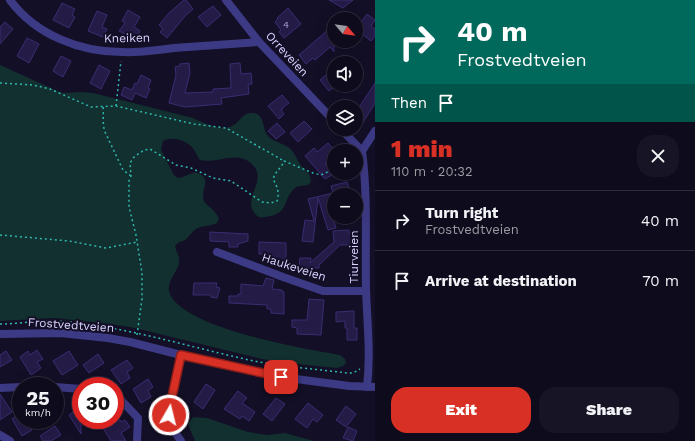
<!DOCTYPE html>
<html lang="en">
<head>
<meta charset="utf-8">
<style>
	body { margin:0; font-family:"Work Sans",sans-serif; background:#171425; color:#f1f3f6; height:100vh; display:flex; flex-direction:column; font-size:15px; white-space:nowrap }
	* { box-sizing:border-box; margin:0 }
	p { font-size:13px; color:#9b9ba3 }
	.icon { flex:none; width:22px; height:22px; fill:none; stroke:currentColor; stroke-width:2; stroke-linecap:round; stroke-linejoin:round }
	.map { position:relative; flex:1; overflow:hidden }
	.side { display:flex; flex-direction:column; background:#0e0b1c; width:320px }
	.side>* { flex:none }
	.guide { background:#00695c; color:#fff; overflow:hidden }
	.needle { width:26px; rotate:119deg }
	.buttons { position:absolute; left:327px; top:12px; display:grid; gap:8px }
	.buttons a { display:grid; place-items:center; width:36px; height:36px; border-radius:50%; background:#0e0b1c; box-shadow:0 4px 16px #0002,0 0 0 1px #2e2b3b; font-size:20px }
	.speed { position:absolute; left:12px; top:377px; display:flex; gap:8px; font-size:20px; font-weight:700; text-align:center }
	.speed>* { display:grid; place-content:center; width:52px; height:52px; border-radius:50%; background:#0e0b1c; box-shadow:0 4px 16px #0002,0 0 0 1px #2e2b3b; line-height:1 }
	.speed small { font-size:10px; font-weight:400 }
	.speed .limit { border:6px solid #d22; background:#fff; color:#111 }
	.pin { position:absolute; display:grid; place-items:center; width:34px; height:34px; color:#fff; margin:-17px; border-radius:8px; box-shadow:0 2px 6px #0006 }
	.me { position:absolute; width:44px; margin:-22px; rotate:8deg; stroke-linejoin:round; filter:drop-shadow(0 0 3px #0008) }
	.turn { display:flex; align-items:center; gap:14px; height:84px; padding:0 16px; font-size:18px }
	.turn .icon { width:52px; height:52px; stroke-width:2.5 }
	.turn b { display:block; font-size:28px; line-height:34px }
	.then { display:flex; align-items:center; height:38px; padding:0 16px; background:#0003; gap:8px; font-size:15px }
	.round { display:grid; place-items:center; flex:none; width:42px; height:42px; border-radius:16px; background:#171425 }
	.head { display:flex; align-items:center; justify-content:space-between; height:68px; padding:0 16px }
	h1 { font-size:24px; font-weight:800; line-height:30px; color:#d93025 }
	.button { display:flex; gap:8px; margin-top:auto; padding:8px 16px }
	.button a { flex:1; height:46px; border-radius:16px; background:#d93025; color:#fff; font-size:16px; font-weight:800; line-height:46px; text-align:center }
	.button a+a { background:#171425; color:#f1f3f6 }
	ul { padding:0; list-style:none }
	li { display:flex; align-items:center; gap:12px; height:60px; padding:0 16px; border-top:1px solid #2e2b3b }
	li div { flex:1 }
	li b { display:block; font-size:15px }
	li em { font-style:normal }
	main { display:flex; flex:1; min-height:0 }
	.map>svg:first-child { display:block }
</style>
</head>
<body>
<main>
<div class="map">
<svg width="375" height="441" viewBox="0 0 375 441">
	<rect width="100%" height="100%" fill="#130f26"/>
	<!-- green -->
	<g fill="#12302f">
		<path d="M0,65L62,93L83,92L93,93L193,118C204,123 222,133 234,125C240,121 243,113 251,113C266,112 261,130 269,137C275,142 282,143 288,147C295,152 296,158 300,164C306,172 310,171 311,182L308,185C303,186 298,185 294,189C282,200 290,214 265,217C261,218 258,217 255,214C240,197 273,178 248,161C234,152 216,164 200,160C197,156 195,150 191,146C184,140 172,136 163,141L161,150L174,175L178,178L183,177L195,172C215,179 199,189 204,201C206,205 211,207 213,210C215,212 217,215 219,218L217,223C210,226 203,225 196,229C190,233 187,242 179,242L175,246C176,252 180,256 179,263C177,273 167,281 169,291C178,328 306,349 340,355L345,359L346,363L343,366L337,368L287,363L262,359L135,328L110,324L55,318L0,321Z"/>
		<path d="M193,417L207,418L248,432L267,435L285,433L314,441H195L188,424Z"/>
	</g>
	<!-- building -->
	<g fill="#241b47" stroke="#3b2d73">
		<path d="M184,0H186L193,9L185,16L167,38L160,32L163,29L159,25L169,13Z"/>
		<path d="M329,0H353L343,8Z"/>
		<path d="M62,3L75,9L72,15L75,17L69,28L53,20Z"/>
		<path d="M213,6L221,15L207,27L198,17Z"/>
		<path d="M288,8L301,24L284,38L279,32L281,30L275,22L278,19L277,18Z"/>
		<path d="M128,10L140,17L134,27L140,31L135,39L119,31L125,23L122,21Z"/>
		<path d="M97,11L107,15L102,27L107,29L103,37L88,31Z"/>
		<path d="M367,14L375,20L371,26L375,29V36L371,41L356,29Z"/>
		<path d="M5,22L13,29L0,44V27Z"/>
		<path d="M329,29L334,35V52L330,47L315,60L313,58L306,64L299,55Z"/>
		<path d="M27,38L39,44L29,63L17,56Z"/>
		<path d="M61,56L71,61L63,77L53,71Z"/>
		<path d="M189,63L190,73L185,93L213,92V89L231,88L230,64L240,63L241,74L251,73L252,84H248L249,94L221,98L222,104L185,107L169,103L176,75L175,67L180,66V64Z"/>
		<path d="M99,65L110,71L101,89L90,83Z"/>
		<path d="M334,68V87L329,91L320,80Z"/>
		<path d="M141,75L151,80L148,88L150,89L146,98L135,93L132,100L121,95L124,87L132,90L135,83L137,84Z"/>
		<path d="M375,83V103L362,124L356,120V112Z"/>
		<path d="M282,95L289,103L282,108L283,109L281,110L284,114L279,119L268,106Z"/>
		<path d="M304,121L312,129L298,142L290,133Z"/>
		<path d="M277,123L285,132L276,139L268,131Z"/>
		<path d="M328,143L335,151L329,157L331,159L325,164L334,174L325,179L305,156L314,148L317,152Z"/>
		<path d="M347,182L351,195H334V214L332,215L336,228L328,230L318,198L313,242L302,241L305,220L314,221L308,199L333,193L331,186Z"/>
		<path d="M349,230V233H352L353,245H340L319,265V268H299L300,258H311L310,263L334,242L333,231Z"/>
		<path d="M210,232L248,234V241L238,244V247H229V242L210,241Z"/>
		<path d="M259,242L286,243V260H276V257H269V254H259Z"/>
		<path d="M266,278L274,280L272,289L282,290V292H284V314L271,313V309H267V305L229,303V296H238V294H241V284L263,286Z"/>
		<path d="M194,283H217L216,287L220,288L217,298L211,297L210,295H193Z"/>
		<path d="M309,299L324,300L321,335L297,334V328L292,327V320H307Z"/>
		<path d="M354,311V328H357V340H347V328H345V321L336,322V312Z"/>
		<path d="M37,350L43,359L37,362L41,368L31,375L20,357L28,351L30,355Z"/>
		<path d="M6,351L12,360L0,367V355Z"/>
		<path d="M69,351L78,365L62,375L53,361Z"/>
		<path d="M98,354L104,363L89,373L83,365Z"/>
		<path d="M127,360L133,368L127,372L130,378L121,384L111,370Z"/>
		<path d="M148,379L153,387L148,391L151,397L141,403L133,389Z"/>
		<path d="M206,384L215,390L203,409L194,402Z"/>
		<path d="M238,391L247,398L242,403L255,412L249,421L242,416L240,419L224,409Z"/>
		<path d="M0,394L12,412L0,420Z"/>
		<path d="M276,398L285,404L272,421L263,414Z"/>
		<path d="M308,403L323,415L317,422L313,419L307,428L295,419Z"/>
		<path d="M346,406L356,414L346,427L336,420Z"/>
		<path d="M81,407V434L69,415Z"/>
		<path d="M21,413V420H26L32,430L22,436L12,419Z"/>
		<path d="M98,420H120L121,422L125,420L130,427L121,433L126,441H111Z"/>
		<path d="M55,426L61,435L51,441H43L40,436Z"/>
		<path d="M348,427L357,431L353,441L343,438Z"/>
	</g>
	<g fill="none" stroke-linecap="round" stroke-linejoin="round">
		<!-- path -->
		<g stroke="#2fb8b0" stroke-width="1.5" stroke-dasharray="2 3" stroke-linecap="butt">
			<path d="M0,83L33,85L50,89L91,107L116,106L194,124L226,128L284,161"/>
			<path d="M116,106L121,61"/>
			<path d="M103,107C104,116 102,124 105,132L123,170L131,176"/>
			<path d="M0,235L69,241L106,248L137,242"/>
			<path d="M0,324C19,324 39,320 58,321C125,326 188,347 254,361C284,367 316,369 347,373H353L360,369"/>
			<path d="M137,335L142,299V273L136,235L129,207V181L131,176L130,163L134,157L144,150L150,149L176,165L191,168L213,178L231,181L262,202L271,203L277,201C280,193 277,186 273,179C276,170 281,169 284,161L313,173L321,175L334,169"/>
		</g>
		<!-- minor -->
		<g stroke="#3d3a85" stroke-width="8">
			<path d="M10,0C36,35 80,52 122,52C139,53 157,50 174,48C202,46 231,44 259,42"/>
			<path d="M226,0L259,42L334,121"/>
			<path d="M341,129L362,151"/>
			<path d="M217,252L283,277L323,291H366"/>
			<path d="M0,334L60,333L108,338L130,342L181,355L281,377L349,386L375,387"/>
			<path d="M181,355L170,406C169,420 173,431 181,441"/>
			<path d="M55,387L81,389"/>
			<path d="M367,387C371,353 367,322 366,289C365,243 368,196 362,151L375,131"/>
			<path d="M0,388L21,387"/>
			<path d="M115,398L120,399L138,418L137,441"/>
			<path d="M0,435L10,441"/>
		</g>
	</g>
	<g fill="none" stroke-linecap="round" stroke-linejoin="round">
		<!-- route casing -->
		<g stroke="#8d1f18" stroke-width="10">
			<path id="route" d="M169,415L170,406L181,355L281,377"/>
		</g>
		<!-- route -->
		<use href="#route" stroke="#d93025" stroke-width="7"/>
	</g>
	<g text-anchor="middle" dominant-baseline="central" stroke-width="4" stroke-linejoin="round" paint-order="stroke">
		<!-- number labels -->
		<g font-size="10" fill="#aca6d1">
			<text x="286" y="24">4</text>
		</g>
		<!-- street labels -->
		<g font-size="12" fill="#d9d4ff" stroke="#130f26">
			<text transform="translate(127 38) rotate(-1)">Kneiken</text>
			<text transform="translate(287 54) rotate(47)">Orreveien</text>
			<text transform="translate(354 257) rotate(-90)">Tiurveien</text>
			<text transform="translate(294 267) rotate(18)">Haukeveien</text>
			<text transform="translate(71 325) rotate(4)">Frostvedtveien</text>
		</g>
	</g>
</svg>
<div class="buttons">
<a><svg class="needle" viewBox="-14 -14 28 28"><path d="M0-13l5 13h-10z" fill="#e53935"/><path d="M0 13l5-13h-10z" fill="#9b9ba3"/></svg></a>
<a><svg class="icon" aria-label="sound" viewBox="0 0 24 24"><path d="M4 9h4l5-4v14l-5-4H4zM17 9q2 3 0 6"/></svg></a>
<a><svg class="icon" aria-label="layers" viewBox="0 0 24 24"><path d="M12 4l9 5-9 5-9-5zM3 14l9 5 9-5"/></svg></a>
<a>+</a>
<a>−</a>
</div>
<div class="speed"><div>25<small>km/h</small></div><div class="limit">30</div></div>
<div class="pin" style="left:281px;top:377px;background:#d93025"><svg class="icon" aria-label="arrive" viewBox="0 0 24 24"><path d="M6 21V4h12l-3 4 3 4H6"/></svg></div>
<svg class="me" style="left:169px;top:415px" viewBox="-20 -20 40 40"><circle r="17" fill="#d93025" stroke="#fff" stroke-width="3"/><path d="M0-11L8 9 0 5-8 9z" fill="#fff"/></svg>
</div>
<section class="side">
<div class="guide">
<div class="turn"><svg class="icon" aria-label="right" viewBox="0 0 24 24"><path d="M7 20v-9h11M14 6l5 5-5 5"/></svg><div><b>40 m</b>Frostvedtveien</div></div>
<div class="then">Then<svg class="icon" aria-label="arrive" viewBox="0 0 24 24"><path d="M6 21V4h12l-3 4 3 4H6"/></svg></div>
</div>
<div class="head"><div><h1>1 min</h1><p>110 m · 20:32</p></div><a class="round"><svg class="icon" aria-label="close" viewBox="0 0 24 24"><path d="M6 6l12 12M18 6L6 18"/></svg></a></div>
<ul>
<li><svg class="icon" aria-label="right" viewBox="0 0 24 24"><path d="M7 20v-9h11M14 6l5 5-5 5"/></svg><div><b>Turn right</b><p>Frostvedtveien</p></div><em>40 m</em></li>
<li><svg class="icon" aria-label="arrive" viewBox="0 0 24 24"><path d="M6 21V4h12l-3 4 3 4H6"/></svg><div><b>Arrive at destination</b></div><em>70 m</em></li>
</ul>
<div class="button"><a>Exit</a><a>Share</a></div>
</section>
</main>
</body>
</html>
